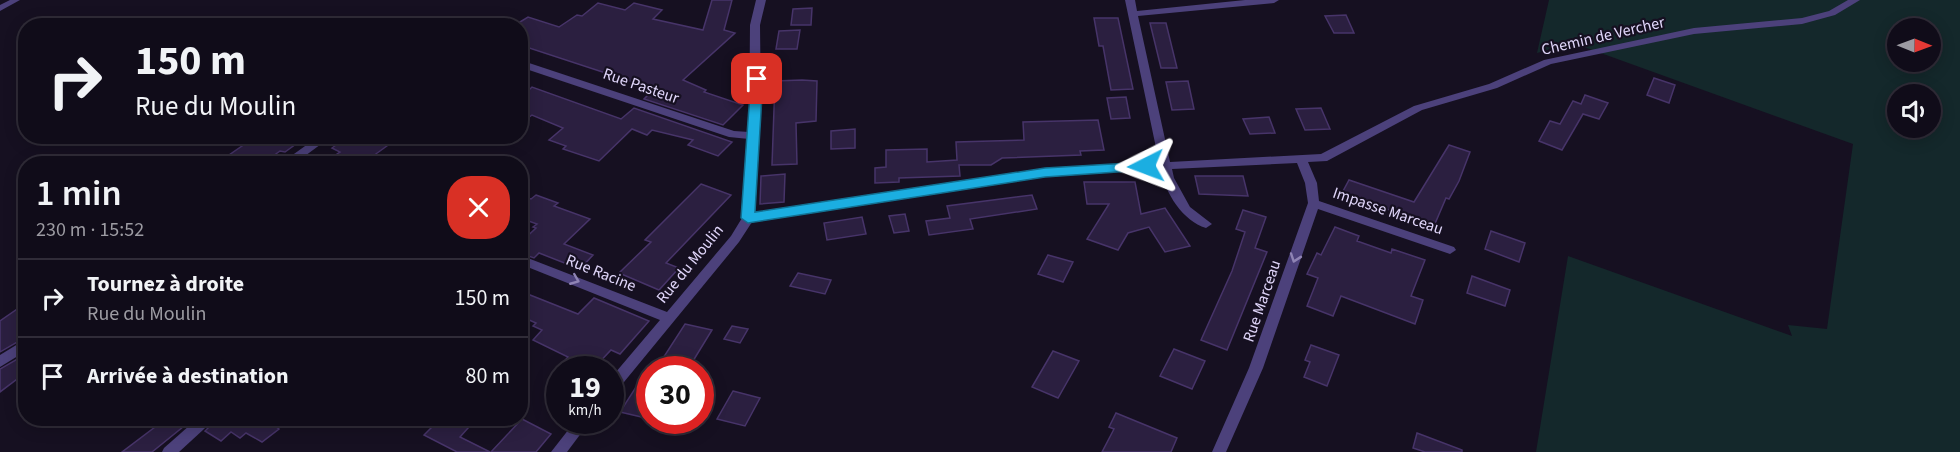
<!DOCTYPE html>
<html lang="fr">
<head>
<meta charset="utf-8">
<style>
	body { margin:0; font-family:"Source Sans 3",sans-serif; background:#1e1a26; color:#f1f3f6; height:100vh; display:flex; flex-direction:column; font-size:22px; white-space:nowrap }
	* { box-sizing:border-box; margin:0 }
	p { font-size:20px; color:#9c9ba2 }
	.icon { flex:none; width:33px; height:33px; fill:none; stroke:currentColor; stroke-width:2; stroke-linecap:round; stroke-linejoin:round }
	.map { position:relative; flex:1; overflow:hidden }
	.drawer { position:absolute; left:18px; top:156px; width:510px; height:270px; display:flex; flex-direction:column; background:#100c19; border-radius:24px; box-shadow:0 3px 15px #0003,0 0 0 2px #302c38 }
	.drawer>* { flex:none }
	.guide { position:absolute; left:18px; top:18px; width:510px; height:126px; border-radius:24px; box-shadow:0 3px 15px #0003,0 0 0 2px #302c38; background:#100c19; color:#f1f3f6; overflow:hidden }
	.needle { width:39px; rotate:91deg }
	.controls { position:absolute; left:1887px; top:18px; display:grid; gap:12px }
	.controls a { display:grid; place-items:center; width:54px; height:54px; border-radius:50%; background:#100c19; box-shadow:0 3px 15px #0003,0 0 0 2px #302c38; font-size:30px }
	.speed { position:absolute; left:546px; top:356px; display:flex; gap:12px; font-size:30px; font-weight:700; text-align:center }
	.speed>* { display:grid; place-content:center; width:78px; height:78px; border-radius:50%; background:#100c19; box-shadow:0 3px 15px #0003,0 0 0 2px #302c38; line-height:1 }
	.speed small { font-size:15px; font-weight:400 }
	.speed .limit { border:9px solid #d22; background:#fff; color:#111 }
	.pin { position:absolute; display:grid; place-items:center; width:51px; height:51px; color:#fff; margin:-26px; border-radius:12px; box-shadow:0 3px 9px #0006 }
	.me { position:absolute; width:66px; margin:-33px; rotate:267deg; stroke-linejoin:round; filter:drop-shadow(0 0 4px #0008) }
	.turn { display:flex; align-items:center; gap:21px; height:126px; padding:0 18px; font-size:27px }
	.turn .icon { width:78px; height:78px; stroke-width:2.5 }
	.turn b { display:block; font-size:42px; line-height:51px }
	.round { display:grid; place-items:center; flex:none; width:63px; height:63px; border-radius:24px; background:#1e1a26 }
	.head { display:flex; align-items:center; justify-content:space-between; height:102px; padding:0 18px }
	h1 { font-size:36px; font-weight:600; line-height:45px }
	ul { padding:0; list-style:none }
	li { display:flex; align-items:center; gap:18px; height:78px; padding:0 18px; border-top:2px solid #302c38 }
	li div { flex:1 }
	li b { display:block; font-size:22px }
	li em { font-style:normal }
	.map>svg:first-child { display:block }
</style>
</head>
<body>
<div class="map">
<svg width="1960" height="452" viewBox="0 0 1960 452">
	<rect width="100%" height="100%" fill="#161021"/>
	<!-- green -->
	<path fill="#14282b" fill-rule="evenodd" d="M1549,0H1960V452H1536L1568,256L1792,336L1788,325L1827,329L1853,144L1573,43L1537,53ZM1898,28H1930V62H1898ZM1898,94H1930V128H1898Z"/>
	<!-- building -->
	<g fill="#2b1f40" stroke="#473469" stroke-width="1.5">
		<path d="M712,0H732L724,30L735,33L683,80L706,90L704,92L743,105L723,125L644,99L652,91L630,81L520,45V22L528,17L559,27L577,15L582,16L598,3L625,10L634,3L662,10L653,19L703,30Z"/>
		<path d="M812,8L811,25H791L793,9Z"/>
		<path d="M1346,15L1354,33H1334L1325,16Z"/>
		<path d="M1094,18H1118L1133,89L1111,90L1103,46H1099Z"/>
		<path d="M1150,23H1166L1177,68H1161Z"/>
		<path d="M800,30L797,49H776L779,31Z"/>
		<path d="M1654,78L1675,85L1669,103L1647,95Z"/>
		<path d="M802,80L817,81L816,121L796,123L797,164L772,165L775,81Z"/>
		<path d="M1188,81L1194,109L1172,110L1166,82Z"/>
		<path d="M520,87L529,90L532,87L621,119L634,108L732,142L718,156L688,145L693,140L652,130L647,135L632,129L599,161L563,149L566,146L549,140L563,128L532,115L520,124Z"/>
		<path d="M1585,95L1608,103L1599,119L1583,114L1562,150L1539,141L1550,121L1560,124L1573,101L1581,104Z"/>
		<path d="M1126,97L1130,118L1111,119L1107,98Z"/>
		<path d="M1321,108L1330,129L1305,130L1296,109Z"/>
		<path d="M1269,117L1275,133L1250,134L1243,119Z"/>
		<path d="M1098,120L1104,150L1080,151L1081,155L1002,158L991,165H959L960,176L899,178V182L875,183V168L886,167V150L927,149V162L957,160L956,142L1024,140L1023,122Z"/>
		<path d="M855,129V148L831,149V131Z"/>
		<path d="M247,136H307L285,152L280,151L262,164H216L252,139Z"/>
		<path d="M348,136L363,141L374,136L391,143L362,164L337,154L340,152L332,148Z"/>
		<path d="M1449,145L1470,152L1459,181L1449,199L1446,198L1434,226L1342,193L1349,180L1414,202Z"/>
		<path d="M785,174L784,202L760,204L761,176Z"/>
		<path d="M1195,176H1243L1248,196L1199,194Z"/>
		<path d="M1084,182H1135L1141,214L1165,208L1190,246L1165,252L1149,227L1128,233L1118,250L1087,239L1109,204H1087Z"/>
		<path d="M701,184L731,195L666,263L679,268L659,290L619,273L651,242L645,240Z"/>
		<path d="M536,195L558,203L554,206L590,219L564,244L593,255L580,269L539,253L534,258L520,253V243L536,228L533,227L537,224L520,218V196L531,199Z"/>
		<path d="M1032,195L1037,209L970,219L973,229L929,235L926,221L950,218L947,206Z"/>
		<path d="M1243,210L1266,217L1255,248L1267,252L1227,350L1201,340L1232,271L1245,232L1236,229Z"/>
		<path d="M905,214L909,231L894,233L889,216Z"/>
		<path d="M862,217L866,234L827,240L824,223Z"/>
		<path d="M1335,227L1359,236L1357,241L1391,253L1392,249L1425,260L1411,296L1423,300L1415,324L1341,296L1333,316L1307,306L1318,278L1307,274L1317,253L1321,255Z"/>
		<path d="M1491,231L1525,243L1519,262L1485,249Z"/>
		<path d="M1048,255L1073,262L1063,282L1038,274Z"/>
		<path d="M798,273L831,280L825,294L790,286Z"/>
		<path d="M1472,276L1510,290L1505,306L1467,293Z"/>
		<path d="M520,291L578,314L594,298L649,321L620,354L611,350L593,369H557L568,357L533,340L542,330L533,326L536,323L520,316Z"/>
		<path d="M26,303V337L0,352V321Z"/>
		<path d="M685,324L712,330L693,361L690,360L684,369H656Z"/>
		<path d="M732,326L748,329L740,343L724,339Z"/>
		<path d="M1311,345L1339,355L1327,386L1304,377L1310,362L1305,360Z"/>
		<path d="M1174,349L1205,361L1192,389L1160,376Z"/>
		<path d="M1053,351L1079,361L1058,398L1032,387Z"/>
		<path d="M26,354V385L16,380L0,392V369Z"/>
		<path d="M636,387L650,391V419L620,412Z"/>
		<path d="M733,391L760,398L745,426L717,419Z"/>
		<path d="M1116,413L1177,438L1171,452H1102L1114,429L1109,427Z"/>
		<path d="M167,418H194L152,452H122Z"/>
		<path d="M218,418H263L279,429L262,442L246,433L240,438L231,432L221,441L205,431Z"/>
		<path d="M441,418H477L460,437L490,452H457L424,435Z"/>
		<path d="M522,419L551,434L536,452H491Z"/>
		<path d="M1417,433L1462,450V452H1425L1413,448Z"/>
	</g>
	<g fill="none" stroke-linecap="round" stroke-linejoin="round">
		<!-- lane -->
		<path fill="#4c417b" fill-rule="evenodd" d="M10,0H20L0,11V5Z"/>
		<!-- street -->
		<g fill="#4c417b" fill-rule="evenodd">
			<path d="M756,0H766L760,25L761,112L754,213L1045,168L1159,162L1125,0H1135L1137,11L1245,0H1279L1274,3L1138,16L1170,162L1321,154L1414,106L1489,84L1544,60L1694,28L1802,18L1829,11L1848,0H1860L1835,15L1802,24L1694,34L1551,64L1497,88L1422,110L1327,161L1308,162L1317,183L1319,201L1454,247L1456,250L1450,254L1318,209L1263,368L1226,452H1212L1249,368L1308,203L1305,183L1297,163L1172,169L1174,178L1190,207L1212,224L1206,228C1183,221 1165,193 1161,170L1045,176L752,222L739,242L615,393L610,394V379L660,320L520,264V255L667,312L731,236L742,218L749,139L729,137L520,67V60L734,131L749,132L750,25Z"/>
			<path d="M319,136H332L294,164H280Z"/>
			<path d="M26,339V351L0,367V355Z"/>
			<path d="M198,418H216L179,452H162L164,448Z"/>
			<path d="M576,420H591L567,452H551Z"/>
		</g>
	</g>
	<!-- one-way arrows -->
	<defs><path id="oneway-chevron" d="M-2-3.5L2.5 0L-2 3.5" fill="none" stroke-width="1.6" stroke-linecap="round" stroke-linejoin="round" transform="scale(1.5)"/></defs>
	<g stroke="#8f84b4">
		<use href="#oneway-chevron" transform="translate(1295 258) rotate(109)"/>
		<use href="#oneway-chevron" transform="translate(575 280) rotate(22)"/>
	</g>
	<!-- route -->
	<path fill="#1baee1" stroke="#127192" stroke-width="1.5" d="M757,75L763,79L755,212L1045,168L1146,162L1152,166L1146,170L1045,177L748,223L741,218L751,79Z"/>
	<g text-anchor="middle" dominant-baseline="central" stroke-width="4.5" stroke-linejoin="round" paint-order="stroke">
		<!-- street labels -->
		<g font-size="16" fill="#e0d6fa" stroke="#161021">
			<text transform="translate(1603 36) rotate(-13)">Chemin de Vercher</text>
			<text transform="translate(641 86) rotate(19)">Rue Pasteur</text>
			<text transform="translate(1388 211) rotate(19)">Impasse Marceau</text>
			<text transform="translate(690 264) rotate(-51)">Rue du Moulin</text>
			<text transform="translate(601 273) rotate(22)">Rue Racine</text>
			<text transform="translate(1262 301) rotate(-71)">Rue Marceau</text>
		</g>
	</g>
</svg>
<div class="controls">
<a><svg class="needle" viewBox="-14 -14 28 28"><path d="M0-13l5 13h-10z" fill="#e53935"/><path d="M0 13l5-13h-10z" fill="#9c9ba2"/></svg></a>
<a><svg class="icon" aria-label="sound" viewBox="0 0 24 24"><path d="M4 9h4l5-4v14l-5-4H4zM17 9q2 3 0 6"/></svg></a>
</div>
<div class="speed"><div>19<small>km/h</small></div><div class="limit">30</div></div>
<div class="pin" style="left:757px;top:79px;background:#d93025"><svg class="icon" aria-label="arrive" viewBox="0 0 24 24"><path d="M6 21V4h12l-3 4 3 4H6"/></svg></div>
<svg class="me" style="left:1146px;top:166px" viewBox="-20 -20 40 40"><path d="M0-17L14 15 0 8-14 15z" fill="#1baee1" stroke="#fff" stroke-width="4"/></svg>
<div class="guide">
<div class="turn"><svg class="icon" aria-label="right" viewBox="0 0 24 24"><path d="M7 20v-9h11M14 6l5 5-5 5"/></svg><div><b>150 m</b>Rue du Moulin</div></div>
</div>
<section class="drawer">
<div class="head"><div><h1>1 min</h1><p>230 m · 15:52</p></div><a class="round" style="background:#d93025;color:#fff"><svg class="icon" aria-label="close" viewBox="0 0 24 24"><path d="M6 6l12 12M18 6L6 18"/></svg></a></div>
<ul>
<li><svg class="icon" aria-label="right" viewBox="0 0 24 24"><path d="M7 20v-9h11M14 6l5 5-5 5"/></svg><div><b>Tournez à droite</b><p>Rue du Moulin</p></div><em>150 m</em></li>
<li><svg class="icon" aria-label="arrive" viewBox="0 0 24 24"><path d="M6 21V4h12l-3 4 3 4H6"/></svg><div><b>Arrivée à destination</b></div><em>80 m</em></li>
</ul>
</section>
</div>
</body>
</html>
